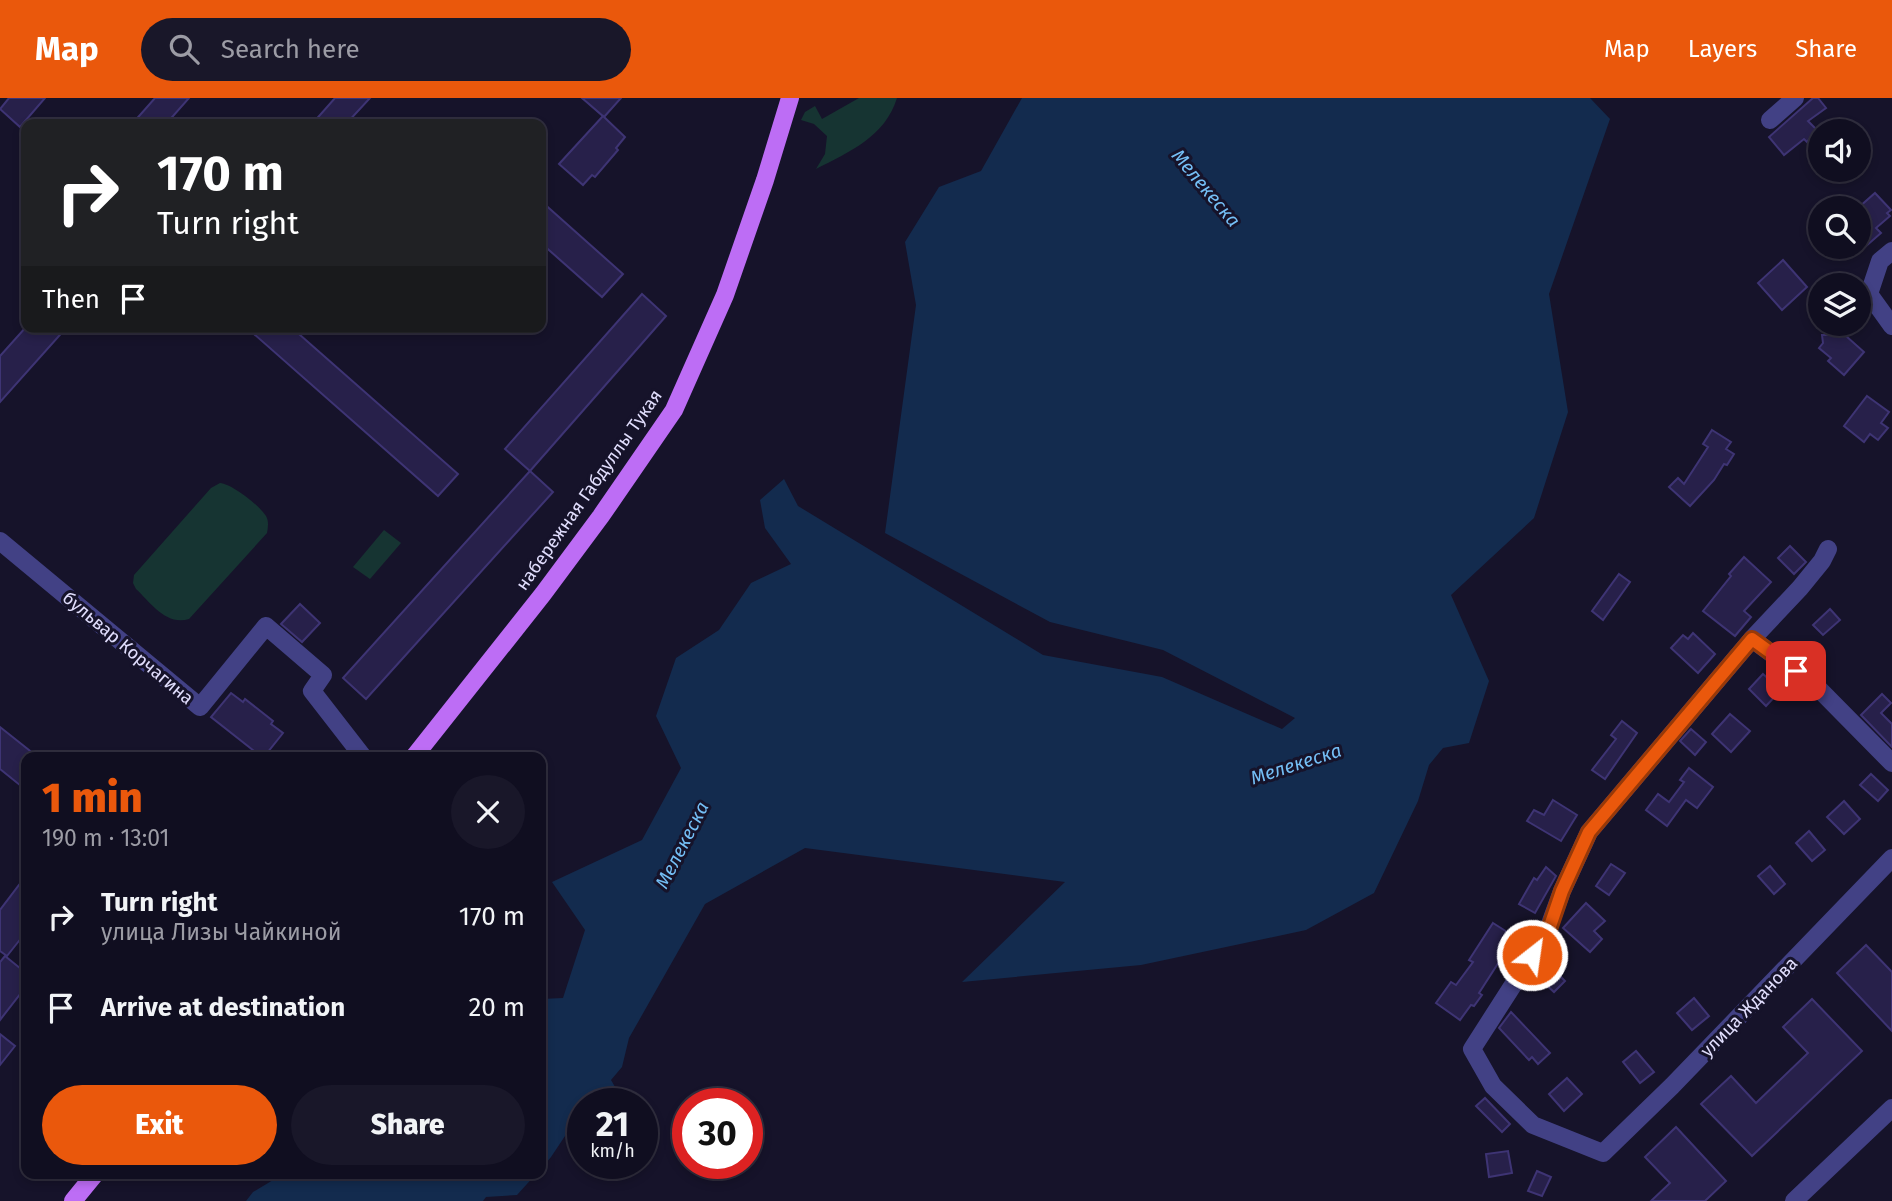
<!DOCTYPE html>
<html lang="en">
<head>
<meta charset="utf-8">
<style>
	body { margin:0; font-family:"Fira Sans",sans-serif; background:#191729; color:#f1f3f6; height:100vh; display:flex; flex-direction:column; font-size:26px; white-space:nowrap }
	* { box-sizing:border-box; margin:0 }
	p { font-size:23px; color:#9c9ca5 }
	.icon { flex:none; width:38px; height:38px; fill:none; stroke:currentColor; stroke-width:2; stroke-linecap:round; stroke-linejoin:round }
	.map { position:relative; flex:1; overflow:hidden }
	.panel { position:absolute; left:21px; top:654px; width:525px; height:427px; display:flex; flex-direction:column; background:#100e20; border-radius:14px; box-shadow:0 4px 10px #0003,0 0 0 2px #302e3e }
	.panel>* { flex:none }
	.banner { position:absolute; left:21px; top:21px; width:525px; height:214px; border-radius:14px; box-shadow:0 4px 10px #0003,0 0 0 2px #302e3e; background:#202124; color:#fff; overflow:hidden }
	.controls { position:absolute; left:1808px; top:21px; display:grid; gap:14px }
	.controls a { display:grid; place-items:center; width:63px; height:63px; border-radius:50%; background:#100e20; box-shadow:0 4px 10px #0003,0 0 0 2px #302e3e; font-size:35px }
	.speed { position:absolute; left:567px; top:990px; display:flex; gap:14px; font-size:35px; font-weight:700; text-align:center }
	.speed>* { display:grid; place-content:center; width:91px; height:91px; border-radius:50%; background:#100e20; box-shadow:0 4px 10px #0003,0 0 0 2px #302e3e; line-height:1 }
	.speed small { font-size:18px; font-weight:400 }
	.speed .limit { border:10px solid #d22; background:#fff; color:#111 }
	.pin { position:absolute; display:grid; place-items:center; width:60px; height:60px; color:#fff; margin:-30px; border-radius:14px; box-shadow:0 4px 10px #0006 }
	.me { position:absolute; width:77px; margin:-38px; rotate:30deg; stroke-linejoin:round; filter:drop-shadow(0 0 5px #0008) }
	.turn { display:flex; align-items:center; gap:24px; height:147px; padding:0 21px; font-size:32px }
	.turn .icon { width:91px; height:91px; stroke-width:2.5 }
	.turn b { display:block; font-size:49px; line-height:60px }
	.then { display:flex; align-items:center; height:66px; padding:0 21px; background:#0003; gap:14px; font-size:26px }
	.round { display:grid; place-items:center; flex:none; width:74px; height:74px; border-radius:37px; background:#191729 }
	.head { display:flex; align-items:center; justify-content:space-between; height:119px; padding:0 21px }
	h1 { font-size:42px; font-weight:800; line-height:52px; color:#ea580c }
	.cta { display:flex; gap:14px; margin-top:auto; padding:14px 21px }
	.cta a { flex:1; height:80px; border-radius:42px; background:#ea580c; color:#fff; font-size:28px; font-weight:800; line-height:80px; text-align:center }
	.cta a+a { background:#191729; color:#f1f3f6 }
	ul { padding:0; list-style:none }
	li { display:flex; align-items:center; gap:21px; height:91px; padding:0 21px }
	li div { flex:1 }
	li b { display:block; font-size:26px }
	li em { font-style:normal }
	header { display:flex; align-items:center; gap:42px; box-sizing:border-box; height:98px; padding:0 35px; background:#ea580c; color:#fff }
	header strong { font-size:33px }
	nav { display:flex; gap:38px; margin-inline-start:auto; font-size:24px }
	.search { width:490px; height:63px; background:#191729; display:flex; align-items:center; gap:18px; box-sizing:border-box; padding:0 24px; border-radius:38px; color:#9c9ca5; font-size:26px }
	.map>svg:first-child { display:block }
</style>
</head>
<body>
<header>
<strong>Map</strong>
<div class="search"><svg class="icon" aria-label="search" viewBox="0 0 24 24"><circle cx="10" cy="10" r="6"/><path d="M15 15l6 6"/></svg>Search here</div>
<nav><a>Map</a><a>Layers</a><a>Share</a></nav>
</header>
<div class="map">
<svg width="1892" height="1103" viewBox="0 0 1892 1103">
	<rect width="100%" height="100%" fill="#16132a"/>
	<!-- green -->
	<g fill="#163432">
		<path d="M859,0H897C885,39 849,54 816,71L825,56L827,38L814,26L801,22L805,14L815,8L822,21Z"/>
		<path d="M220,385C232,386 259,407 266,418C269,423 268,429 267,435L189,521C166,528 151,505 136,491L133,485L134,477L211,390Z"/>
		<path d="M384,432L401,445L370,481L353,469Z"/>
	</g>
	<!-- water -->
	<g fill="#132b4e">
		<path d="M1022,0H1590L1610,21L1549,196L1568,314L1534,420L1451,497L1489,583L1469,645L1443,650L1429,667L1418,703L1374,795L1306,832L1141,867L962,884L1065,784L805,750L705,806L629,940L622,969L611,982L622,1001L618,1006H583V1023L579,1017L551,1059L541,1071V901L563,900L585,832L552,784L642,742L681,670L656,618L676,560L719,532L751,485L791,466L765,430L760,402L784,381L798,408L1043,557L1162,579L1282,631L1295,620L1163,552L1050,524L885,435L916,207L905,144L939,89L981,73Z"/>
		<path d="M283,1076H536L517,1097L486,1099L483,1103H246L253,1094Z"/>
	</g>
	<!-- building -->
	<g fill="#27204a" stroke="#3e3474" stroke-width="2">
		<path d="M9,0H45L20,29L0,11Z"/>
		<path d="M155,0H189L166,26H132Z"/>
		<path d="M335,0H370L346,26H312Z"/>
		<path d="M582,0H621L604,19Z"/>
		<path d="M1813,0H1818L1826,10L1808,23L1817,32L1807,44L1804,41L1784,57L1769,39Z"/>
		<path d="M603,18L625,39L616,50L618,52L595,79L592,77L583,87L559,66Z"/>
		<path d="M1875,95L1891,112L1887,115L1890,118L1876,130L1881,135L1858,155V110Z"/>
		<path d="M541,103L623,176L602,199L541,145Z"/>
		<path d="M1783,162L1807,189L1782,212L1758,185Z"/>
		<path d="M642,196L666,218L530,373L505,351Z"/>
		<path d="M26,229H67L0,304V258Z"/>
		<path d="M246,229H291L458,376L438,398Z"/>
		<path d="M1837,230L1864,254L1844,277L1828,263L1831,260L1819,250L1823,245L1822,237H1830Z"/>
		<path d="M1867,298L1889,314L1881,325L1888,330L1878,342L1870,336L1864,344L1844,328Z"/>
		<path d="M1712,332L1731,344L1726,351L1734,356L1727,367L1724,366L1714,382L1690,408L1669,389L1678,380L1684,386L1708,349L1703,346Z"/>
		<path d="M530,373L553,394L366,601L343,580Z"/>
		<path d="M1790,448L1806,464L1794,476L1778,460Z"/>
		<path d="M1744,459L1771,484L1744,513L1751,519L1735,538L1703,513L1731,478L1729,476Z"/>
		<path d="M1619,476L1630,484L1603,522L1592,513Z"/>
		<path d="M300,506L320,525L302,544L281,526Z"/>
		<path d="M1830,511L1840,522L1823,537L1813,527Z"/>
		<path d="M1693,535L1715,556L1698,575L1671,550L1683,537L1688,541Z"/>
		<path d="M1763,576L1781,592L1766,608L1749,591Z"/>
		<path d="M231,595L243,604L245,601L273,623L271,626L283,635L263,660L211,619Z"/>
		<path d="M1882,596L1891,605L1881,615L1892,626V649L1861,617Z"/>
		<path d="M1730,616L1750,633L1731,654L1712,636Z"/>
		<path d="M1622,623L1637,635L1605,681L1592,672L1616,641L1611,637Z"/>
		<path d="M0,629L39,660H26V692L0,671Z"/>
		<path d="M1691,631L1706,644L1695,657L1680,643Z"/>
		<path d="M1689,670L1713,689L1697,710L1686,702L1667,728L1646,712L1658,696L1669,704L1684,684L1680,682Z"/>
		<path d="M1871,676L1888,692L1878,703L1860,687Z"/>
		<path d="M1553,702L1577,717L1561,743L1527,723L1534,712L1544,717Z"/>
		<path d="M1844,703L1860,721L1844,736L1827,719Z"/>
		<path d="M1809,733L1825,752L1812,763L1796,745Z"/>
		<path d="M1611,766L1625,775L1609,797L1596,788Z"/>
		<path d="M1770,768L1785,786L1774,796L1758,778Z"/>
		<path d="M1546,769L1556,778L1535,815L1519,806L1534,780L1537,782Z"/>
		<path d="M19,787L26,792V834L7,858L0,853V812Z"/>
		<path d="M1586,805L1605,823L1594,833L1602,841L1590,854L1563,830Z"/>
		<path d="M1493,825L1515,839L1479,895L1482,897L1474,908L1471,907L1460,922L1436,905L1451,884L1456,887L1473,864L1469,862Z"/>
		<path d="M1866,847L1892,874V933L1837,875Z"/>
		<path d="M1546,857L1561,871L1557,875L1565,883L1554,894L1534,876L1541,869L1539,867Z"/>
		<path d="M5,858L26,875V881L21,888L24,891L0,922V864Z"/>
		<path d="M1694,900L1709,918L1692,932L1677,915Z"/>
		<path d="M1812,901L1862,953L1752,1058L1701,1006L1731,978L1756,1005L1808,955L1783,929Z"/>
		<path d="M1511,914L1550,955L1538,966L1532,959L1529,962L1499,930Z"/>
		<path d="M0,936L15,948L0,967Z"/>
		<path d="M1636,953L1654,974L1640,985L1623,964Z"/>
		<path d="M1567,980L1582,996L1564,1013L1549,996Z"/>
		<path d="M1485,1000L1510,1026L1502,1034L1476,1008Z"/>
		<path d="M1676,1029L1726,1083L1705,1103H1651L1670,1085L1645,1059Z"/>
		<path d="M1508,1053L1512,1075L1489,1079L1486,1056Z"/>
		<path d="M1537,1073L1551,1079L1542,1098L1528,1093Z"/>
	</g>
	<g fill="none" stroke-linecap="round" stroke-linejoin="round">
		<!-- minor -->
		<g stroke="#424185" stroke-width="18">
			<path d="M1770,22L1795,0"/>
			<path d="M1892,153L1880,163L1869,196L1892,228"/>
			<path d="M0,443L200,609L266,528L323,577L312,593L364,660"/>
			<path d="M1828,451L1822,463L1800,490L1752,541L1589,734L1562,793L1547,834L1472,951L1493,988L1533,1027L1603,1055L1672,988L1892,760"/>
			<path d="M1752,541L1818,590L1892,665"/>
			<path d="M1794,1103L1892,1010"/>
		</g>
		<!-- major -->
		<g stroke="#bd6df5" stroke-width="18">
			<path d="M413,660L543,496L601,418L674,312L725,197L765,82L790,0"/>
			<path d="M73,1103L95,1076"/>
		</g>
	</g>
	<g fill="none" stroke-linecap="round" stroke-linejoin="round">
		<!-- route casing -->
		<g stroke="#983908" stroke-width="18">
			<path id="route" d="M1532,857L1548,834L1562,793L1589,734L1752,541L1796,573"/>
		</g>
		<!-- route -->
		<use href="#route" stroke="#ea580c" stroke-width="12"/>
	</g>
	<g text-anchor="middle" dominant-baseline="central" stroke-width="6" stroke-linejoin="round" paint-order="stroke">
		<!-- street labels -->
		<g font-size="18" fill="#e1defd" stroke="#16132a">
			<text transform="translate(589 392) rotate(-55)">набережная Габдуллы Тукая</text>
			<text transform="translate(128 550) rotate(40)">бульвар Корчагина</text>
			<text transform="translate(1749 909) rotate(-46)">улица Жданова</text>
		</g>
		<!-- water labels -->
		<g font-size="19" font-style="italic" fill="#74bef5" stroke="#16132a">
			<text transform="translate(1206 90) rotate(50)">Мелекеска</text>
			<text transform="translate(1296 666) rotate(-18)">Мелекеска</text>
			<text transform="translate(682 747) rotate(-63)">Мелекеска</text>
		</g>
	</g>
</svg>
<div class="controls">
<a><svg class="icon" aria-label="sound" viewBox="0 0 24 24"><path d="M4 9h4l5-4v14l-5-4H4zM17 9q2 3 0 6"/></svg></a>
<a><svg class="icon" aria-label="search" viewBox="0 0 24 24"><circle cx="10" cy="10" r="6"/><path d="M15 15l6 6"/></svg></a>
<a><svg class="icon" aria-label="layers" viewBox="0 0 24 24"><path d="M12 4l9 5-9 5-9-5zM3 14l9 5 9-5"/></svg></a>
</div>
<div class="speed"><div>21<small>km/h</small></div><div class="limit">30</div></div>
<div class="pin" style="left:1796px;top:573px;background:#d93025"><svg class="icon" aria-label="arrive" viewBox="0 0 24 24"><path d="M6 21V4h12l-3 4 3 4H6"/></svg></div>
<svg class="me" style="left:1532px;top:857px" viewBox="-20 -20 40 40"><circle r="17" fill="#ea580c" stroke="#fff" stroke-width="3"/><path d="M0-11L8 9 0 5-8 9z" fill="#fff"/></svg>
<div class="banner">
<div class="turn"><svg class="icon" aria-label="right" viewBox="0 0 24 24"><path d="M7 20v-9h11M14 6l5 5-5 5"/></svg><div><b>170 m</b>Turn right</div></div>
<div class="then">Then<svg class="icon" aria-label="arrive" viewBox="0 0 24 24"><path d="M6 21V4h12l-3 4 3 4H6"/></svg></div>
</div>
<section class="panel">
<div class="head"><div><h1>1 min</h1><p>190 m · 13:01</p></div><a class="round"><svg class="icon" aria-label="close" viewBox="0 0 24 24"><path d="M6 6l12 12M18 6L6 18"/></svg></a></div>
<ul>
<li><svg class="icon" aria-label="right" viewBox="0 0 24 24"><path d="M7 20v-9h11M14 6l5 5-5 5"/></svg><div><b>Turn right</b><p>улица Лизы Чайкиной</p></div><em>170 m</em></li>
<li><svg class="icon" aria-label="arrive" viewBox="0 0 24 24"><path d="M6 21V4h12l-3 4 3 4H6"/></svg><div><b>Arrive at destination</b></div><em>20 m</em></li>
</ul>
<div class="cta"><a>Exit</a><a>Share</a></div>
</section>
</div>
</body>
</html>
